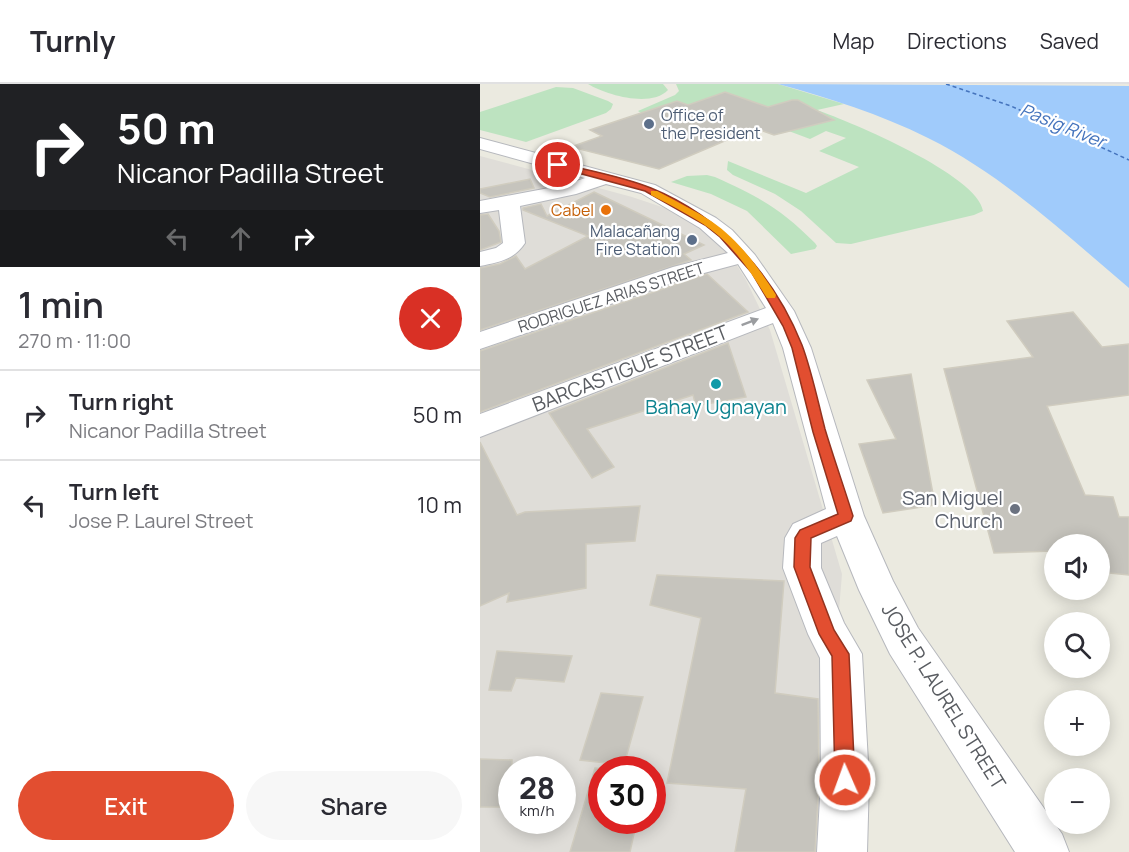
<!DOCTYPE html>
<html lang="en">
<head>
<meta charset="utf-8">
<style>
	body { margin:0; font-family:Manrope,sans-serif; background:#f7f7f7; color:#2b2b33; height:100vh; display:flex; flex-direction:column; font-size:22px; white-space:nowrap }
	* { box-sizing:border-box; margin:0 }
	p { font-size:20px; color:#7c7c81 }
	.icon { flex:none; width:33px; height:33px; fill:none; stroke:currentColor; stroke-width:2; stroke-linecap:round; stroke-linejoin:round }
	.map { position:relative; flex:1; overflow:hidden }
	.drawer { display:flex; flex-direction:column; background:#fff; width:480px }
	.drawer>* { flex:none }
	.guide { background:#202124; color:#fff; overflow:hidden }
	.buttons { position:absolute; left:564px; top:450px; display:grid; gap:12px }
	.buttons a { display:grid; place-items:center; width:66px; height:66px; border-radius:50%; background:#fff; box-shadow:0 3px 15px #0003; font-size:30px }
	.speed { position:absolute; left:18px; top:672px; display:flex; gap:12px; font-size:30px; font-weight:700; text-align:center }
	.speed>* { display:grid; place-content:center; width:78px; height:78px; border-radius:50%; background:#fff; box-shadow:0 3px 15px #0003; line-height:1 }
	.speed small { font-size:15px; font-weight:400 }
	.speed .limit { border:9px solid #d22; background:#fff; color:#111 }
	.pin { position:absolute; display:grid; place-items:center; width:51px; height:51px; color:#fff; margin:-26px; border:3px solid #fff; border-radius:50%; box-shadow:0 2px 6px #0007 }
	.me { position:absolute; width:66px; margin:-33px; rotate:358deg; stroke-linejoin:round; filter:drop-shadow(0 0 4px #0008) }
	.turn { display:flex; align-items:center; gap:21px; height:126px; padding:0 18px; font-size:27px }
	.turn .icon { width:78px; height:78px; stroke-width:2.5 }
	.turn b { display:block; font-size:42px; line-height:51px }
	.lanes { display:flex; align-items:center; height:57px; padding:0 18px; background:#0003; justify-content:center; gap:30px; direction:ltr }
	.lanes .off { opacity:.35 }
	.round { display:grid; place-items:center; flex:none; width:63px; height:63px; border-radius:32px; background:#f7f7f7 }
	.head { display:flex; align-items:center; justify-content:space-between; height:102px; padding:0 18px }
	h1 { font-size:36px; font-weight:600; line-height:45px }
	.button { display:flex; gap:12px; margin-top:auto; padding:12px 18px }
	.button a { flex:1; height:69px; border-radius:36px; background:#e24e30; color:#fff; font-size:24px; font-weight:600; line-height:69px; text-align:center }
	.button a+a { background:#f7f7f7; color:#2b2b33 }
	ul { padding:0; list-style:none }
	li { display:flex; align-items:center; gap:18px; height:90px; padding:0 18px; border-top:2px solid #e1e1e2 }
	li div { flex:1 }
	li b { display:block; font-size:22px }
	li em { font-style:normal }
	header { display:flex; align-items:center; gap:36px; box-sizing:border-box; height:84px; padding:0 30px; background:#fff; border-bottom:2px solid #e1e1e2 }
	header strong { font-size:28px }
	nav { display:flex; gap:33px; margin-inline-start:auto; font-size:21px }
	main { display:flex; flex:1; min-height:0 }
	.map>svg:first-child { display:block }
</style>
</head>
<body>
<header>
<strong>Turnly</strong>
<nav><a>Map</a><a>Directions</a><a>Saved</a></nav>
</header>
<main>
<section class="drawer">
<div class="guide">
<div class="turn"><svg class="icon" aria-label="right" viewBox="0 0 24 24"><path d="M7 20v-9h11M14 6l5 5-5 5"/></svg><div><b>50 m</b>Nicanor Padilla Street</div></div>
<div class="lanes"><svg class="icon off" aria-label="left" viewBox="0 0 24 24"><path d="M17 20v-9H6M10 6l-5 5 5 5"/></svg><svg class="icon off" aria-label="ahead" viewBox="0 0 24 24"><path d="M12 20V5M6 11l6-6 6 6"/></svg><svg class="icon" aria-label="right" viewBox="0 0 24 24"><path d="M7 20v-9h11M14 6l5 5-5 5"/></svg></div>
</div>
<div class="head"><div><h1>1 min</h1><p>270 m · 11:00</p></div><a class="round" style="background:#d93025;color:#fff"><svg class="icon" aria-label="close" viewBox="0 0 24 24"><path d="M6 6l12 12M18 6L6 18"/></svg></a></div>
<ul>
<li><svg class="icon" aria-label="right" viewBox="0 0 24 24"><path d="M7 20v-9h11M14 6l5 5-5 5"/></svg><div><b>Turn right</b><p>Nicanor Padilla Street</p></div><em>50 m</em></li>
<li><svg class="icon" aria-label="left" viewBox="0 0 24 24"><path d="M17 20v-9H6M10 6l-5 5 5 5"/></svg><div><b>Turn left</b><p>Jose P. Laurel Street</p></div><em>10 m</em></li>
</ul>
<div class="button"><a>Exit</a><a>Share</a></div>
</section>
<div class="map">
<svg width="649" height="768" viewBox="0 0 649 768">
	<rect width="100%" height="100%" fill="#ebeae0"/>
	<!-- industrial -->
	<path fill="#dfddd8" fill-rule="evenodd" d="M0,72L152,113L185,124L219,142L246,164L266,196L290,246L362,490L339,768H0ZM32,686H82V736H32ZM122,686H172V736H122Z"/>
	<!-- green -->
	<g fill="#bde3c0">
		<path d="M108,0H183L188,6C171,24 126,11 108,0Z"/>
		<path d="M196,0H298L364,20L337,26C371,38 498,91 503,127L494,131L371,160L356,159L321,127L295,110L253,91L247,86L248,77L326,109L379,83L339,67L366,54L346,47L330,55L306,46L353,36L336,26L302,33L208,21L197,17L161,29L158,27L195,11L199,7Z"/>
		<path d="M76,3L93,4L128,17L133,20L131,25L126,29L46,58L0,46V28Z"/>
		<path d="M227,91L235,93C279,113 300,124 335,159L337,162L335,165L311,170L267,127L231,110L191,98L207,92Z"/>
	</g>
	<!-- water -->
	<path fill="#a0cbfb" d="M298,0L649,2V204C585,150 523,91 448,54C400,30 349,14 298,0Z"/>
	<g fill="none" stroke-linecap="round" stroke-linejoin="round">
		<!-- ferry -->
		<path stroke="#4574bd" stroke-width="1.5" stroke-dasharray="4 3" stroke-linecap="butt" d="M466,0L531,22L649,76"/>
	</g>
	<!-- building -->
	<g fill="#c6c4bd" stroke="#d0ccbf" stroke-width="1.5">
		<path d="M245,8L288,23L312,16H318L354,36L294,51L275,44L179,85L91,63L122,52L110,46L197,17L208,21Z"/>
		<path d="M50,95L54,104L10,113L0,109V105Z"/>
		<path d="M114,108L224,161L204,170L211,176L0,246V184L20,180L36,172L45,185L108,152L43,126V124L61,120L67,132Z"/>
		<path d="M8,130L19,147L21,158L0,166V131Z"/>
		<path d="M227,190L268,228L0,328V267Z"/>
		<path d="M593,228L622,263L649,260V311L567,322L605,411L633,413L639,433H649V491L620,488V460H574V467L514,469L464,285L553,273L527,237Z"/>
		<path d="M248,259L266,313L216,322L213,311L107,345L134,383L112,394L69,329Z"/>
		<path d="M431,290L455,421L403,429L379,360L416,355L387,296Z"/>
		<path d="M0,358L37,431L45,428L160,422L155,457L106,460V504L27,518L29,509L0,522Z"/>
		<path d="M177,491L304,497L295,609L338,615L339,696L335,768H255L266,705L187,699L221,534L170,521Z"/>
		<path d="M17,567L92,572L84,598L36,594L31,607L9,606Z"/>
		<path d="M121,609L163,613L144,681L100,676Z"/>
		<path d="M0,675L32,676V723H0Z"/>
		<path d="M115,684L122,685V736H157L150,768H90Z"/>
	</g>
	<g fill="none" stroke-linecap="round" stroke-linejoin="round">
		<!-- minor casing -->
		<g stroke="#b6b8bd" stroke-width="2">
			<path id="minor" d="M0,54L175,101L236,134L252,146L275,171L314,227L331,264L384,432L413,497L438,544L582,750L589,768H535L410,570L379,506L357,452L341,459V484L364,539L382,570L389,696L387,768H337L341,696L340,574L328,550L303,484L305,454L313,440L346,425L303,264L293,239L0,353V330L286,224L258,180L209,193L0,265V248L193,183L248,169L220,144L161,109L126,100L96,110L40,122L45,159C34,176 19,178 0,182V168L16,164L23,159L19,126L0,129V117L85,101L105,94L0,65Z"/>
		</g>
		<!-- minor -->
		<use href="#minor" fill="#fff" fill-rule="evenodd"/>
	</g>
	<!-- one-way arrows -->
	<defs><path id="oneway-solid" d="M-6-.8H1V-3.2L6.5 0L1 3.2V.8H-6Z" transform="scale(1.5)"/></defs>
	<use fill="#9b9da0" href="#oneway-solid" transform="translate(270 238) rotate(-21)"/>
	<!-- route -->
	<path fill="#e24e30" stroke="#93331f" stroke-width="1.5" d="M78,79C107,86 145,93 171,104C242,133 294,191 322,261C332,288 338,318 345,345C354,375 364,403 373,432L371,437L331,454L330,483L354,546L369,570L375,696L372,703L365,706L358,703L355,696L352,572L339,550L314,483L315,454L320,446L358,430L333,348L312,264L303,242L272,189L240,153L225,141L165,107L76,83L75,81Z"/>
	<!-- slow -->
	<path fill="#f59e0b" d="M171,107H177C195,117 214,126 231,137C258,155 279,184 296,211L295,214H287C273,192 259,169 239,152C219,135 194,123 171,111Z"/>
	<!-- markers -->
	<g fill="#5c6f8a" stroke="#fff" stroke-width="2">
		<circle cx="169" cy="40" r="6"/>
		<circle cx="212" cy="156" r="6"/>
	</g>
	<circle fill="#e8710a" stroke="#fff" stroke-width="2" cx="126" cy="126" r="6"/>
	<circle fill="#0f9aa8" stroke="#fff" stroke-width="2" cx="236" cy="300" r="6"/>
	<circle fill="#6b7280" stroke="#fff" stroke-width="2" cx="535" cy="425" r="6"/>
	<g text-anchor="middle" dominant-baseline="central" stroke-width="4.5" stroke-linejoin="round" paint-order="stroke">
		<!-- far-service labels -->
		<g font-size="16" fill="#4e5e75" stroke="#fff" text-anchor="start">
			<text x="181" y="31">Office of<tspan x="181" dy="18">the President</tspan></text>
			<text x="200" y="147" text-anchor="end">Malacañang<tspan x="200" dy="18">Fire Station</tspan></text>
		</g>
		<!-- far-food labels -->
		<g font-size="16" fill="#c56008" stroke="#fff" text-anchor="end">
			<text x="114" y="126">Cabel</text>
		</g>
		<!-- far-street labels -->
		<g font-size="16" fill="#595c61" stroke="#fff">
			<text transform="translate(131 213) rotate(-18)">RODRIGUEZ ARIAS STREET</text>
		</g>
		<!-- far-water labels -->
		<g font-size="18" font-style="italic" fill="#4574bd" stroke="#fff">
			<text transform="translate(583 41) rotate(22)">Pasig River</text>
		</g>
		<!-- street labels -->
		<g font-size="20" fill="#595c61" stroke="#fff">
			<text transform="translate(150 284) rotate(-21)">BARCASTIGUE STREET</text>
			<text transform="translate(464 612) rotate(58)">JOSE P. LAUREL STREET</text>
		</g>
		<!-- culture labels -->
		<g font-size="20" fill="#0d838f" stroke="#fff">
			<text x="236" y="322">Bahay Ugnayan</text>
		</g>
		<!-- worship labels -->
		<g font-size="20" fill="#5b616d" stroke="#fff" text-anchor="end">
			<text x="523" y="413">San Miguel<tspan x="523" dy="23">Church</tspan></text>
		</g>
	</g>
</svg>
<div class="buttons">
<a><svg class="icon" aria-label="sound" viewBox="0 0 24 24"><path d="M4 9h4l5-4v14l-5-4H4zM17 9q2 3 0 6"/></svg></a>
<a><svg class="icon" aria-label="search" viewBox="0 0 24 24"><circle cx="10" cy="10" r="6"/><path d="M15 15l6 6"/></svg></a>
<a>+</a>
<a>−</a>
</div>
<div class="speed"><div>28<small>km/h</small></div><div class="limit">30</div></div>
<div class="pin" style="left:78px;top:81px;background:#d93025"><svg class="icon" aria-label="arrive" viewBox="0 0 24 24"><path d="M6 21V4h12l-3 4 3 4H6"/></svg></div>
<svg class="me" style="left:365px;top:696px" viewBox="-20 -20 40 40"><circle r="17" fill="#e24e30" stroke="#fff" stroke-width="3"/><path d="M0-11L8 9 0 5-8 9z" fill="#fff"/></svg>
</div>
</main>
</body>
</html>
